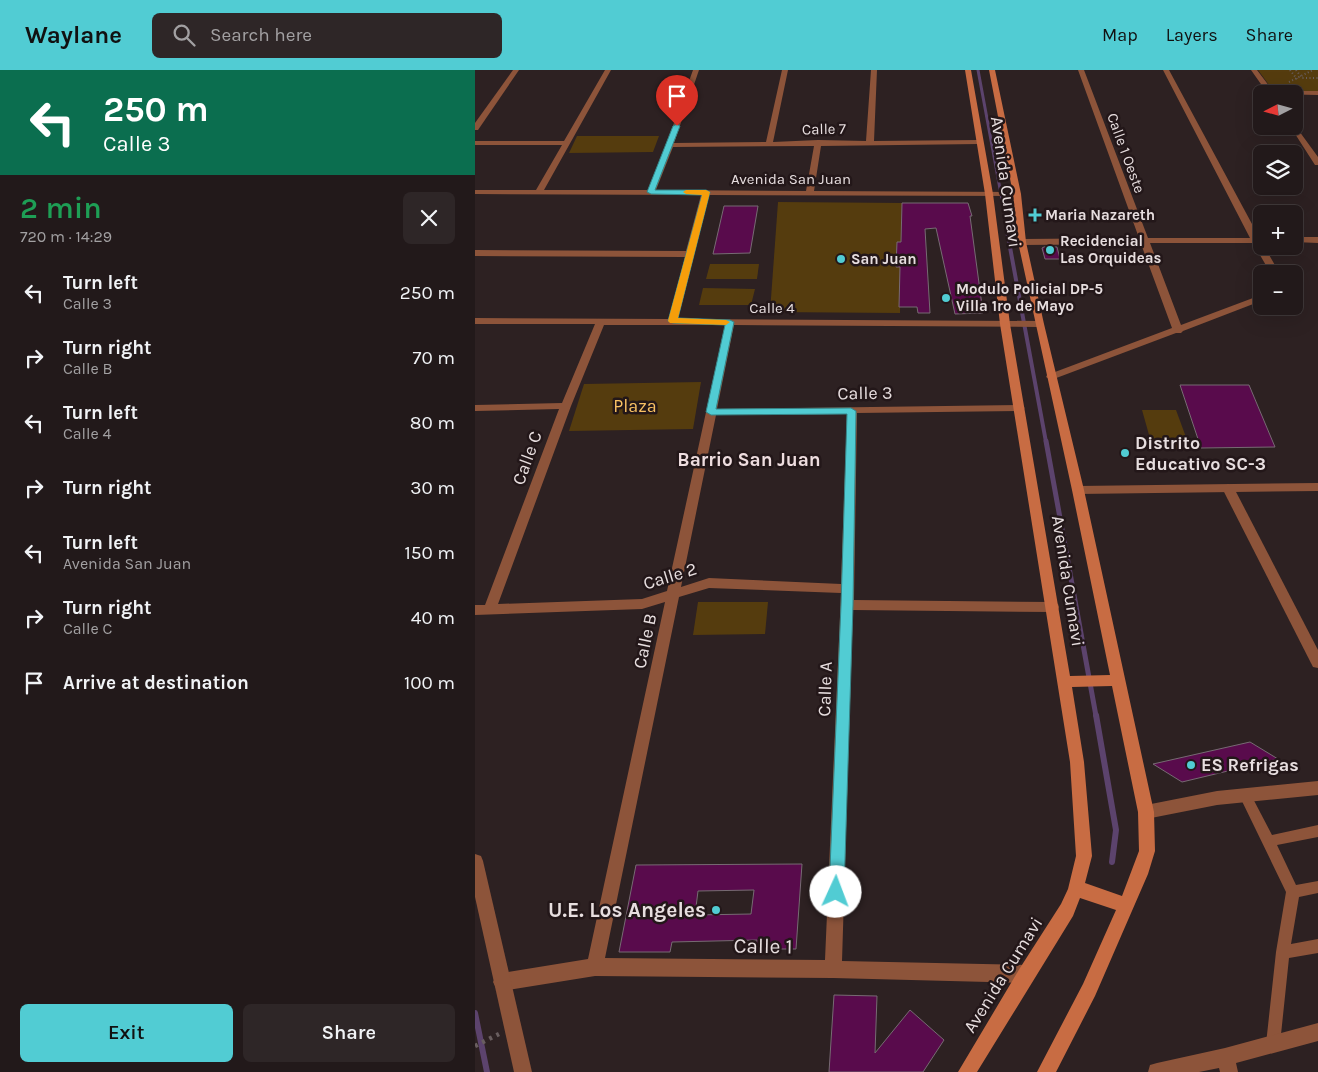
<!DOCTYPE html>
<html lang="en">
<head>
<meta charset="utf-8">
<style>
	body { margin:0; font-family:Karla,sans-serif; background:#2e2627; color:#f1f3f6; height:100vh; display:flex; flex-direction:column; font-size:19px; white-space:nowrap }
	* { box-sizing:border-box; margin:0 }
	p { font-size:16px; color:#a2a0a2 }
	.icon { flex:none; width:28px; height:28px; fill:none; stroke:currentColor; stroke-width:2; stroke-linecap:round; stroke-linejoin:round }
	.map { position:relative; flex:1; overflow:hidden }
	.panel { display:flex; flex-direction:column; background:#22191a; width:475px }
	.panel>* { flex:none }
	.guide { background:#0b6e4f; color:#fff; overflow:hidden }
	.needle { width:32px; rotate:264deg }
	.tools { position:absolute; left:778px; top:15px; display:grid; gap:10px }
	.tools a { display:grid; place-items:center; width:50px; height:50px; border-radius:8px; background:#22191a; box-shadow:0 5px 20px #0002,0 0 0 1px #3f3839; font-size:25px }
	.pin { position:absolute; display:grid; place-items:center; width:42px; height:42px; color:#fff; margin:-51px -21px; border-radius:50% 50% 50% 0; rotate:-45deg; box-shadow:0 0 5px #0007 }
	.pin .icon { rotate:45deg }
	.me { position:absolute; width:55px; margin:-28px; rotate:2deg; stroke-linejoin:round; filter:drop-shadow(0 0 4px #0008) }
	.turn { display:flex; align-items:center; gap:18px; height:105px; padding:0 20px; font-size:22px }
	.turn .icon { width:65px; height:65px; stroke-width:2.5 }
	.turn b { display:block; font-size:35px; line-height:42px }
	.round { display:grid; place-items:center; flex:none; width:52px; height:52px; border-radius:8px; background:#2e2627 }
	.head { display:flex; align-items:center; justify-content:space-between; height:85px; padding:0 20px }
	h1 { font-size:30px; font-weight:600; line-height:38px; color:#1e9e55 }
	.action { display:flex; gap:10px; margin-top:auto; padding:10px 20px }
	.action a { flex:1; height:58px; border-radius:8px; background:#51ccd3; color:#111; font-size:20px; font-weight:600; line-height:58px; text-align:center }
	.action a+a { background:#2e2627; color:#f1f3f6 }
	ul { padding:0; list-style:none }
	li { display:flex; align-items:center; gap:15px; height:65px; padding:0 20px }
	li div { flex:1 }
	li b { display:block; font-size:19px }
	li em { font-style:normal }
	header { display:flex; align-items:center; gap:30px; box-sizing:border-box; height:70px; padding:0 25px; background:#51ccd3; color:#111 }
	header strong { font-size:24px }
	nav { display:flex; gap:28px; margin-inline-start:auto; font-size:18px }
	.search { width:350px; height:45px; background:#2e2627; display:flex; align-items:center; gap:12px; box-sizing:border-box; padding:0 18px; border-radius:8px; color:#a2a0a2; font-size:19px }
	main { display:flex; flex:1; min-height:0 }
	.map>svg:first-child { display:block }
</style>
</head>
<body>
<header>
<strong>Waylane</strong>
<div class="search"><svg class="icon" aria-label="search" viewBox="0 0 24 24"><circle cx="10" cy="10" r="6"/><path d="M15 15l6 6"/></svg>Search here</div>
<nav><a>Map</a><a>Layers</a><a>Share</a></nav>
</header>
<main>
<section class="panel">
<div class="guide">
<div class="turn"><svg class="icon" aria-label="left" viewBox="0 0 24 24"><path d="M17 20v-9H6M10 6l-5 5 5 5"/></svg><div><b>250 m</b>Calle 3</div></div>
</div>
<div class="head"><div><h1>2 min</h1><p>720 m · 14:29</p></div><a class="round"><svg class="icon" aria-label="close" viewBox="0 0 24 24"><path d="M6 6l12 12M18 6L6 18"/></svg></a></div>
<ul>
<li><svg class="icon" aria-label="left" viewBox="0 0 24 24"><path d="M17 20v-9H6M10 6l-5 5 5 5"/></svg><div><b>Turn left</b><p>Calle 3</p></div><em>250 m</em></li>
<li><svg class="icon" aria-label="right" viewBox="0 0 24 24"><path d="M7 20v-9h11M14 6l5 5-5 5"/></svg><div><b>Turn right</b><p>Calle B</p></div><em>70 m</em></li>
<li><svg class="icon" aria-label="left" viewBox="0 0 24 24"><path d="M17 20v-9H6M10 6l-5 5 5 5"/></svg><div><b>Turn left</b><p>Calle 4</p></div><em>80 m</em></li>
<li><svg class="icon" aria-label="right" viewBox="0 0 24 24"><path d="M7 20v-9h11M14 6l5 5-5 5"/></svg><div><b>Turn right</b></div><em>30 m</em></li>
<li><svg class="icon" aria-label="left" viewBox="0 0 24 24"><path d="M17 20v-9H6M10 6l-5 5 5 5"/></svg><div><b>Turn left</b><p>Avenida San Juan</p></div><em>150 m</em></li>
<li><svg class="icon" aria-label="right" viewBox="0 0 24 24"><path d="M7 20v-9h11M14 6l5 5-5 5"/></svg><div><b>Turn right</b><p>Calle C</p></div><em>40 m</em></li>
<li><svg class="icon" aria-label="arrive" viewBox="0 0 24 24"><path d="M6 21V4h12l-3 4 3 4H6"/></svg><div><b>Arrive at destination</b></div><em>100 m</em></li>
</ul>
<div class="action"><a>Exit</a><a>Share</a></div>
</section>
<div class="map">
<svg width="843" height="1002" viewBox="0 0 843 1002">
	<rect width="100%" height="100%" fill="#2d2122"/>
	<!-- green -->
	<g fill="#553c0e">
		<path d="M783,0H843V21H802L797,19Z"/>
		<path d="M102,66H184L178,82L94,83Z"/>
		<path d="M303,132L427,133L425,243L295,242Z"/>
		<path d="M235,194H284L282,209H231Z"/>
		<path d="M228,218L280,219L276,235H224Z"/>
		<path d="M226,312L218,359L94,361L109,314Z"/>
		<path d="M667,340H701L715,378L678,379Z"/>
		<path d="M223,532H293L290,564L218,565Z"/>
	</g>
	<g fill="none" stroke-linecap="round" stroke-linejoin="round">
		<!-- stream-far3 -->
		<path stroke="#5c436d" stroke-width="3" d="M503,0L533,162"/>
		<!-- stream-far2 -->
		<path stroke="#5c436d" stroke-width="4" d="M532,161L571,372"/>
		<!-- stream-far1 -->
		<path stroke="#5c436d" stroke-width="5" d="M571,371L621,646"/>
		<!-- stream -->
		<g stroke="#5c436d" stroke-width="6">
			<path d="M621,645L641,760L637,792"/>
			<path d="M0,943L12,1002"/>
		</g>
	</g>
	<!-- building -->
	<g fill="#590b4c" stroke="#776b73" fill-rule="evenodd">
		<path d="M427,133H493L497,146H495L508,243L480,244L461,158L450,159L455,243H443L442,237H424L425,197H421L422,172H426Z"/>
		<path d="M249,136H283L275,183L238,184Z"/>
		<path d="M569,177H582L585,189H570L567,178Z"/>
		<path d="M705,315H774L800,377L726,378Z"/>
		<path d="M775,672L803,689L707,712L678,694Z"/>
		<path d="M327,794L321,879H281L282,870L197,872L195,882H144L161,795ZM279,820L276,844L220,845L223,821Z"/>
		<path d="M359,925L402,926L400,983L435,940L469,970L448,1002H354Z"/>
	</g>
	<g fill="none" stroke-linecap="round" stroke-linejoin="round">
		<!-- path-far1 -->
		<g stroke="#695e5f" stroke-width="2" stroke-dasharray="1 2.5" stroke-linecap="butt">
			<path d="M815,0L822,9"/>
			<path d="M821,0L827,8H843"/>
			<path d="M814,12L838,0"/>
		</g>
		<!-- path -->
		<path stroke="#695e5f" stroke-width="4.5" stroke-dasharray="3 5" stroke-linecap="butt" d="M0,976L24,964"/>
		<!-- service -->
		<path fill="#8d543a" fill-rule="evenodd" d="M770,720L774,721L797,765L843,755V767L802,775L821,815L843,811V823L824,827L816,874L843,869V883L814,888L805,974L803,979L798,981L793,979L791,974L801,882L811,822L764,725L766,721Z"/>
		<!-- minor -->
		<g fill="#8d543a" fill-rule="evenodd">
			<path d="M38,0H44L3,60H0V53Z"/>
			<path d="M130,0H136L69,120H173L191,75L218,0H224L199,73L291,72L307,0H313L298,72L343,70L391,71L396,0H402L399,71L504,70L508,72L504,74L346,76L339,121L542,122L546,124L542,126L234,125L203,249L564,251L569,254L564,257L259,255L242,339L545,335L550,338L545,341L382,343L379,530L578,532L583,534L584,537L583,540L578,542L378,540L367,891L551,895L557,898L560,904L557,910L551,913L358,908L120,906L27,921L21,918L18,912L21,906L27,903L113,889L190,532L167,539L0,545V535H10L84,339L0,341V335L87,333L120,254H0V248L194,249L210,187L0,186V180L211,181L226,125L0,124V120H61L87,75H0V71H89ZM339,76L331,121L181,120L198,77ZM129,255H250L192,521L167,529L23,534L96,336ZM372,344L366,514L234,508L206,517L241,345ZM234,518L366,523L350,890L130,888L204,527Z"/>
			<path d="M603,0H609L673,168H775L688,0H694L784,167L786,168V176H789L805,204H796L778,173H675L706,255L786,225V231L708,261L706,263H701L576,310L571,307L572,305L697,258L666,174L547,175L543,172L547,169L664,168Z"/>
			<path d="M819,54L843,87V95H840L815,56H819Z"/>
			<path d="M843,167V173L819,172V167Z"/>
			<path d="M753,414L759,418L843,580V598L838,597L747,418Z"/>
			<path d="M843,711V725L742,735L671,749L666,747L663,742L666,737L671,735L742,721Z"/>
			<path d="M843,953V971L761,993L763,1002H745L744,998L724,1002H673L675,995L682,993L750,978Z"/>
		</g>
		<!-- tertiary -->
		<g fill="#8d543a" fill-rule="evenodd">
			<path d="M776,0H782L798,21H843V25L793,24Z"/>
			<path d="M843,413V421L603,424L597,420L603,416Z"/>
			<path d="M0,784L6,786L8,791L57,1002H39L0,827Z"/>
		</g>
		<!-- secondary -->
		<path fill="#c86c43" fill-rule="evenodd" d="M490,0H496L518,124L535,254L595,606L635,605L597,420L543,172L538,124L514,0H520L546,124L551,172L569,254L609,420L679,742L680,781L673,804L620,926L581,1002H562L608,914L641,840L605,828L598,846L502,1002H483L545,898L586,834L593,819L601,786L595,692L525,254L510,124ZM637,616L663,742L664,781L647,826L610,813L617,786L609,692L597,617Z"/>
	</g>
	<!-- route -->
	<path fill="#51ccd3" stroke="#358589" d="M202,54L205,56L180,120H231L235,122L203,248L255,250L259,252L241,339L376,338L381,341L378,535L369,822L366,827L361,829L356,827L354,822L366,535L372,344L236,345L231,342L250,255L198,253L193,251L227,125L176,124L172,122L198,56Z"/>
	<!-- slow -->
	<path fill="#f59e0b" d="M231,120L235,122L203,248L251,250L255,252L251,255L195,253L193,251L227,125L211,124L208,122L211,120Z"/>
	<!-- markers -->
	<g fill="#51ccd3" stroke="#231719" stroke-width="2">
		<path d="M557.5 137.5h5v5h5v5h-5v5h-5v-5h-5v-5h5z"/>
		<circle cx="575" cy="180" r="5"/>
		<circle cx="366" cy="189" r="5"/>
		<circle cx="471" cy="228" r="5"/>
		<circle cx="650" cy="383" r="5"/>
		<circle cx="716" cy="695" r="5"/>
		<circle cx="241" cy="840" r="5"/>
	</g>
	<g text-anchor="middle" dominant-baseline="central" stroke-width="5" stroke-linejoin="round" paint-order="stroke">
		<!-- far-street labels -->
		<g font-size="15" fill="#e7dedf" stroke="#231719">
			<text transform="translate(349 59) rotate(-1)">Calle 7</text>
			<text transform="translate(651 83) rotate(70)">Calle 1 Oeste</text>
			<text x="316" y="109">Avenida San Juan</text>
			<text x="297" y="238">Calle 4</text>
		</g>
		<!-- far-poi labels -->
		<g font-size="15" font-weight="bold" fill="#e7dedf" stroke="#231719" text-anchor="start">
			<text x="570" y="145">Maria Nazareth</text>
			<text x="585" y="171">Recidencial<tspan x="585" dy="17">Las Orquideas</tspan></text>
			<text x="376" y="189">San Juan</text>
			<text x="481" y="219">Modulo Policial DP-5<tspan x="481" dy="17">Villa 1ro de Mayo</tspan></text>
		</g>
		<!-- street labels -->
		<g font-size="18" fill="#e7dedf" stroke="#231719">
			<text transform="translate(531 112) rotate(82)">Avenida Cumavi</text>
			<text transform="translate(390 323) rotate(-1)">Calle 3</text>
			<text transform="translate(52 388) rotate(-70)">Calle C</text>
			<text transform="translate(195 506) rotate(-17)">Calle 2</text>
			<text transform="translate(593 511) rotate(81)">Avenida Cumavi</text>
			<text transform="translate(170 571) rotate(-78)">Calle B</text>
			<text transform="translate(350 619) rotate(-88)">Calle A</text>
			<text transform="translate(528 905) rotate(-58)">Avenida Cumavi</text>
		</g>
		<!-- park labels -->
		<g font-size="18" fill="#f9c163" stroke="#231719">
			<text x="160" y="336">Plaza</text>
		</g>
		<!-- poi labels -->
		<g font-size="18" font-weight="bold" fill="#e7dedf" stroke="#231719" text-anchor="start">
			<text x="660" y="373">Distrito<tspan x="660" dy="21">Educativo SC-3</tspan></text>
			<text x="726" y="695">ES Refrigas</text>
		</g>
		<!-- neighbourhood labels -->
		<g font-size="19" font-weight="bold" fill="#eedddf" stroke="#231719">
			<text x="274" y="390">Barrio San Juan</text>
		</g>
		<!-- near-poi labels -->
		<g font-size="21" font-weight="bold" fill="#e7dedf" stroke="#231719" text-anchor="end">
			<text x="231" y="840">U.E. Los Angeles</text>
		</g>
		<!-- near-street labels -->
		<g font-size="21" fill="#e7dedf" stroke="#231719">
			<text transform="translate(288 876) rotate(1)">Calle 1</text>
		</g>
	</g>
</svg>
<div class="tools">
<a><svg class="needle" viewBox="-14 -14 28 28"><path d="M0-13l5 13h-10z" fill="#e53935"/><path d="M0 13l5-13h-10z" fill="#a2a0a2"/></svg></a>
<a><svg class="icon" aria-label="layers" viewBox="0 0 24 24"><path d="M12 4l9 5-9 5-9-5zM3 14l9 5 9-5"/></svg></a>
<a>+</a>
<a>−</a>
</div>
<div class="pin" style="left:202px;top:56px;background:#d93025"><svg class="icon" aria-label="arrive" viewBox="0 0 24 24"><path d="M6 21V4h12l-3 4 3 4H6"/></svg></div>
<svg class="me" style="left:361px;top:822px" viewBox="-20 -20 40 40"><circle r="19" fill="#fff"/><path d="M0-13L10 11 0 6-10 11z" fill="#51ccd3"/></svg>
</div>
</main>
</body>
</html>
